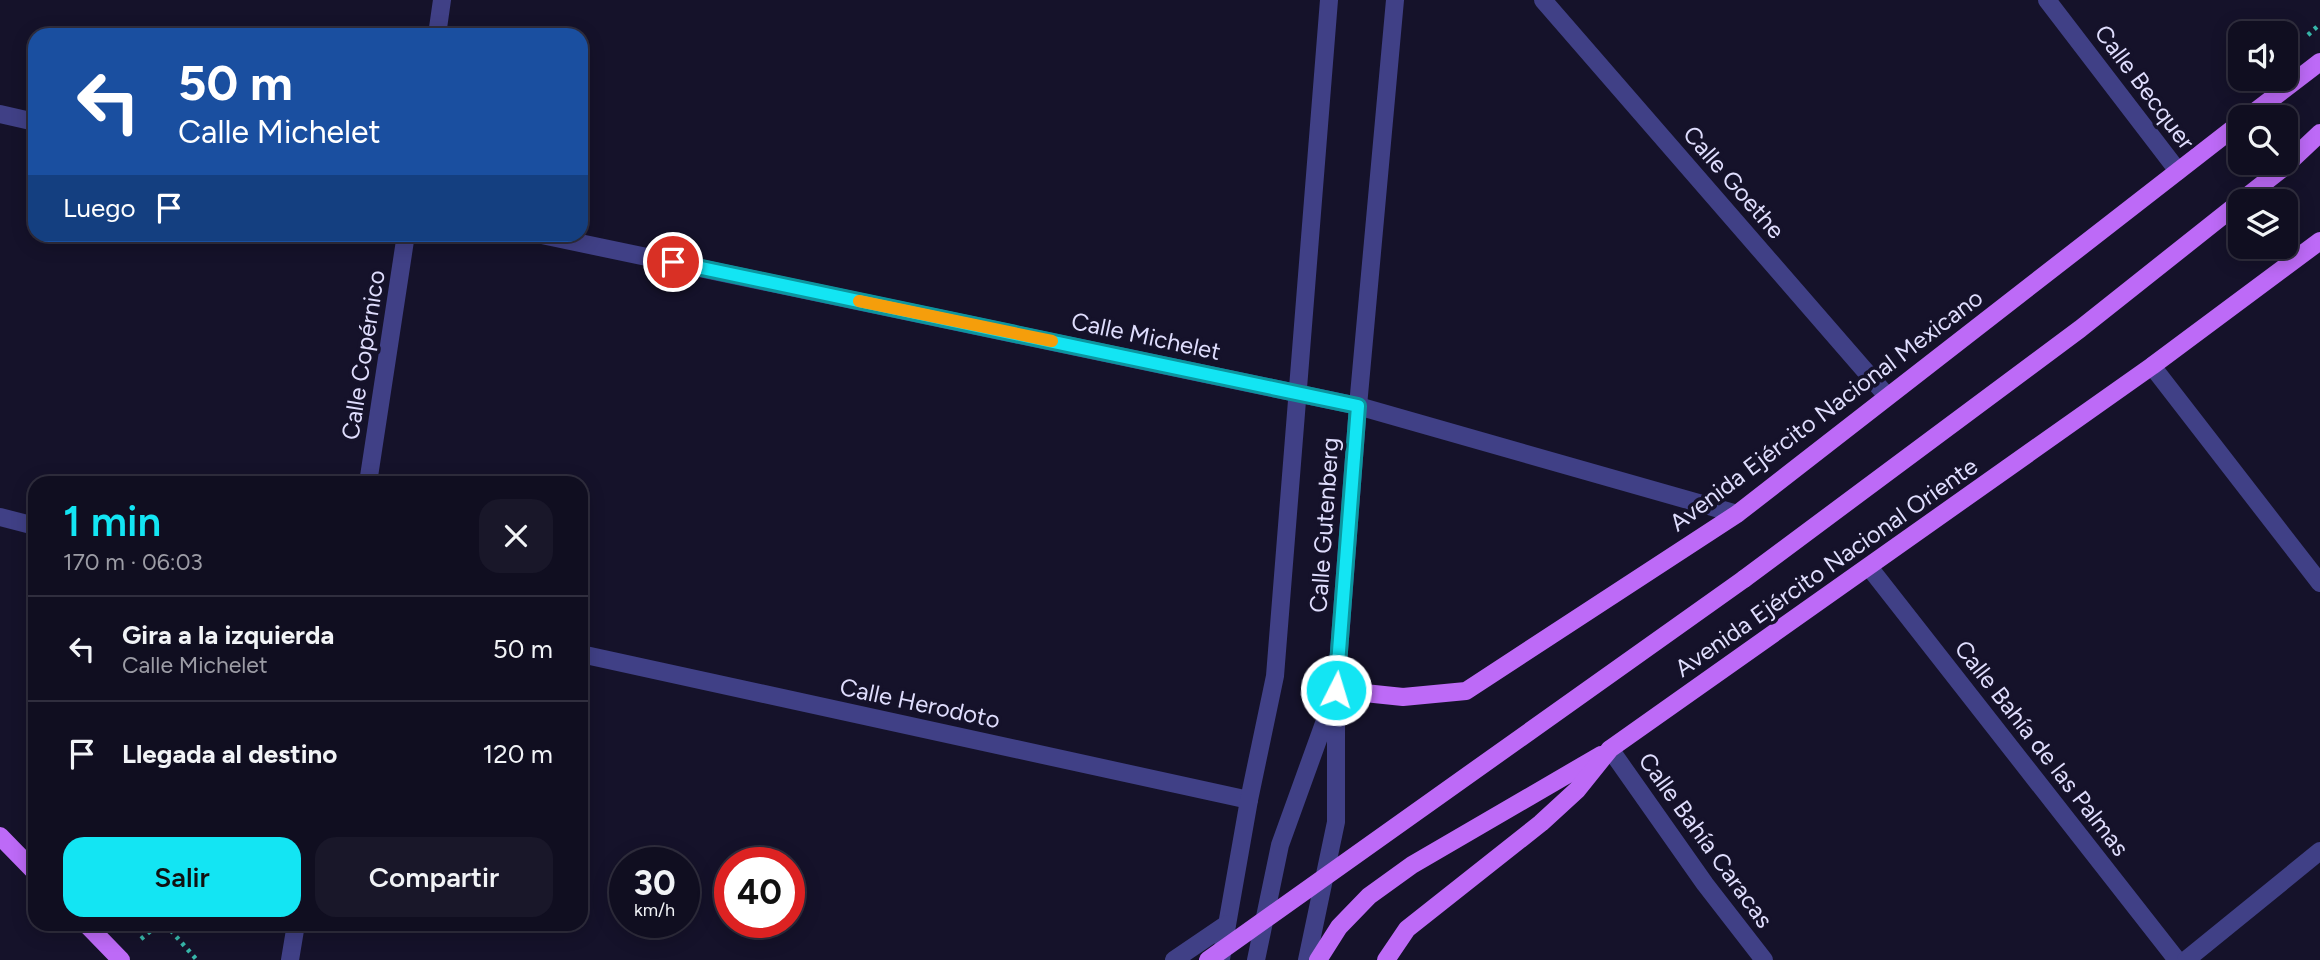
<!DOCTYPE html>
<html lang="es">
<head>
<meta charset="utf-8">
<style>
	body { margin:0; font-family:Figtree,sans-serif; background:#191729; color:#f1f3f6; height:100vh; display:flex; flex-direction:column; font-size:26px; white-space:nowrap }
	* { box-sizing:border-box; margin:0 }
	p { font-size:23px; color:#9c9ca5 }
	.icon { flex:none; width:38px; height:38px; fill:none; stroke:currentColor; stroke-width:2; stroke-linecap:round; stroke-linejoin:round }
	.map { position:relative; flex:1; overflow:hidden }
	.drawer { position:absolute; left:28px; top:476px; width:560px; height:455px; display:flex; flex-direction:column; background:#100e20; border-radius:21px; box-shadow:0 4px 18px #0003,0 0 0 2px #302e3e }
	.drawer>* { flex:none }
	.banner { position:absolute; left:28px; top:28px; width:560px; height:214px; border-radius:21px; box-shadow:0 4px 18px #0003,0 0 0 2px #302e3e; background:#1a4fa0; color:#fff; overflow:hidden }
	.tools { position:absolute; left:2228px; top:21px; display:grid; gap:14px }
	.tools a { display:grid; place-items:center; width:70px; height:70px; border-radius:14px; background:#100e20; box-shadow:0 4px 18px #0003,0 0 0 2px #302e3e; font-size:35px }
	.speed { position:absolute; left:609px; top:847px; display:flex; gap:14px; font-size:35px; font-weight:700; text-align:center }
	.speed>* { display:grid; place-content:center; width:91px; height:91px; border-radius:50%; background:#100e20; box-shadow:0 4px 18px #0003,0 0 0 2px #302e3e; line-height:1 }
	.speed small { font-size:18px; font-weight:400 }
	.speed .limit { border:10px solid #d22; background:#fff; color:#111 }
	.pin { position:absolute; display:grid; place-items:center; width:60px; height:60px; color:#fff; margin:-30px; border:4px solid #fff; border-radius:50%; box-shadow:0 2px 7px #0007 }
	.me { position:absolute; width:77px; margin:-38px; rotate:5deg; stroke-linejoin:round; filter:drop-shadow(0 0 5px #0008) }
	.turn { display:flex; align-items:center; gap:24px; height:147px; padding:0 35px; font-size:32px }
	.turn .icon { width:91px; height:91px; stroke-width:2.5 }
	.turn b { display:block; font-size:49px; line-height:60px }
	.then { display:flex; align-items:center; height:66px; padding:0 35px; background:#0003; gap:14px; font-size:26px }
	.round { display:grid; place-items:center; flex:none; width:74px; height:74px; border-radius:21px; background:#191729 }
	.overview { display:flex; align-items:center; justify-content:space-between; height:119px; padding:0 35px }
	h1 { font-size:42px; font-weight:600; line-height:52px; color:#13e5f3 }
	.action { display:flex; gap:14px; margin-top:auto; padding:14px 35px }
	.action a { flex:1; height:80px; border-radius:21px; background:#13e5f3; color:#111; font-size:28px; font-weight:600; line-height:80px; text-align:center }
	.action a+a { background:#191729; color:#f1f3f6 }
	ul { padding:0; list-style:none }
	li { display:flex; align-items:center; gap:21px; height:105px; padding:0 35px; border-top:2px solid #302e3e }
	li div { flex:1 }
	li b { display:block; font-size:26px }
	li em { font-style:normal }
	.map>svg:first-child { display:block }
</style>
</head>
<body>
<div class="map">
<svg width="2320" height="960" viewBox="0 0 2320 960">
	<rect width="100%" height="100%" fill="#15122a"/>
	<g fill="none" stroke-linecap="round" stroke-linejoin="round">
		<!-- path -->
		<g stroke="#37b7aa" stroke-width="4.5" stroke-dasharray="3.5 5" stroke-linecap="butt">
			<path d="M2308,35L2320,24"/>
			<path d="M165,924L197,960"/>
			<path d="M141,939L159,924"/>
		</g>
		<!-- minor -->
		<g stroke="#404086" stroke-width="18">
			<path d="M1543,0L1887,396"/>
			<path d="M2047,0L2178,171"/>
			<path d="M437,35L442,0"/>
			<path d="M0,114L35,122"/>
			<path d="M537,234L1358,406L1737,514"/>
			<path d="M2152,366L2320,583"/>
			<path d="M368,483L406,234"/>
			<path d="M0,517L35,526"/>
			<path d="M1869,567L2177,960"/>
			<path d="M581,654L1249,800"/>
			<path d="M1610,749L1705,884L1764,960"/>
			<path d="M1221,959L1249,800L1275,676L1329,0"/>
			<path d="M290,960L296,924"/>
			<path d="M1174,960L1227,924"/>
			<path d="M1256,960L1280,845L1336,690L1358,406L1395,0"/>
			<path d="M1307,960L1336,822V704"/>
			<path d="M2186,960L2320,851"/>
		</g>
		<!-- major -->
		<g stroke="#bd6af7" stroke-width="18">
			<path d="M2248,117L2320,62"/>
			<path d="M2241,201L2283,168L2320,133"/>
			<path d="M1744,579L2080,329L2240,202"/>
			<path d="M1336,690L1403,697L1466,691L1737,514L2240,123"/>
			<path d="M0,836L35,872"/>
			<path d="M86,924L121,960"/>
			<path d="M1318,960L1339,927L1369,896L1412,865L1601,755"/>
			<path d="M1386,960L1407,929L1541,823L1577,790L1610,749L2152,366L2320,241"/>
		</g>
		<!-- major-bridge -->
		<path stroke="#bd6af7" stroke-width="18" d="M1208,960L1744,579"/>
	</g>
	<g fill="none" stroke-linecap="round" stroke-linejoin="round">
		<!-- route casing -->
		<g stroke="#0c959e" stroke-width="18">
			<path id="route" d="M673,262L1358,406L1336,690"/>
		</g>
		<!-- route -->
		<use href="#route" stroke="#13e5f3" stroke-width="12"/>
		<!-- slow -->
		<path stroke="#f59e0b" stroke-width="12" d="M859,301L1052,341"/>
	</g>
	<g text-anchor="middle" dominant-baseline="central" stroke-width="7" stroke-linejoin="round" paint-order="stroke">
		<!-- street labels -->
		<g font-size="24" fill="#dfddfd" stroke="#15122a">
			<text transform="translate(2145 87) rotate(53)">Calle Becquer</text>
			<text transform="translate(1734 182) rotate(49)">Calle Goethe</text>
			<text transform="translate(1146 336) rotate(12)">Calle Michelet</text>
			<text transform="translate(363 355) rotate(-81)">Calle Copérnico</text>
			<text transform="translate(1826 410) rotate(-37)">Avenida Ejército Nacional Mexicano</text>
			<text transform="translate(1324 525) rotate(-86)">Calle Gutenberg</text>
			<text transform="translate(1826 567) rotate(-35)">Avenida Ejército Nacional Oriente</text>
			<text transform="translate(920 703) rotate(12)">Calle Herodoto</text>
			<text transform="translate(2042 748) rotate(52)">Calle Bahía de las Palmas</text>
			<text transform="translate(1706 840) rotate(54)">Calle Bahía Caracas</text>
		</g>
	</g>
</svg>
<div class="tools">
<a><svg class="icon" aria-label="sound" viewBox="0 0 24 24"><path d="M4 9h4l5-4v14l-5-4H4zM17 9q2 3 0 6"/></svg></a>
<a><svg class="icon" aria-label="search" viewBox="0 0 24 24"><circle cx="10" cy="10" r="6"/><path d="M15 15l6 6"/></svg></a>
<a><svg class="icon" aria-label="layers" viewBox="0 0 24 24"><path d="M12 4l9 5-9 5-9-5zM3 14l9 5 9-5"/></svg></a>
</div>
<div class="speed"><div>30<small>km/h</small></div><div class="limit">40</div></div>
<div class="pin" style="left:673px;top:262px;background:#d93025"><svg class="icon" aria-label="arrive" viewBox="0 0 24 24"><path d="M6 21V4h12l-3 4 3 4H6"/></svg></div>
<svg class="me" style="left:1336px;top:690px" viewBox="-20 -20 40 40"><circle r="17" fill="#13e5f3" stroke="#fff" stroke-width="3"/><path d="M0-11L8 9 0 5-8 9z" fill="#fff"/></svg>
<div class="banner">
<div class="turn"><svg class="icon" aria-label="left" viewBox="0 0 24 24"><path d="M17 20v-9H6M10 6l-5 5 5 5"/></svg><div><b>50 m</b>Calle Michelet</div></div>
<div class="then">Luego<svg class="icon" aria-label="arrive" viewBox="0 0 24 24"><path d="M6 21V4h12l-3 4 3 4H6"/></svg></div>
</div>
<section class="drawer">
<div class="overview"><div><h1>1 min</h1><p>170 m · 06:03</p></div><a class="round"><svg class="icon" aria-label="close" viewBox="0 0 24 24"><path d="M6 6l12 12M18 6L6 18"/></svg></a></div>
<ul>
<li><svg class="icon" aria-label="left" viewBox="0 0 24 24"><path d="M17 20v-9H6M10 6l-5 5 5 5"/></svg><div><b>Gira a la izquierda</b><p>Calle Michelet</p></div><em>50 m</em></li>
<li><svg class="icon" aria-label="arrive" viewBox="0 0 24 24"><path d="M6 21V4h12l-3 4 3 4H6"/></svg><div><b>Llegada al destino</b></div><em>120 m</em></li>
</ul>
<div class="action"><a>Salir</a><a>Compartir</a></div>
</section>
</div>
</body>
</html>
